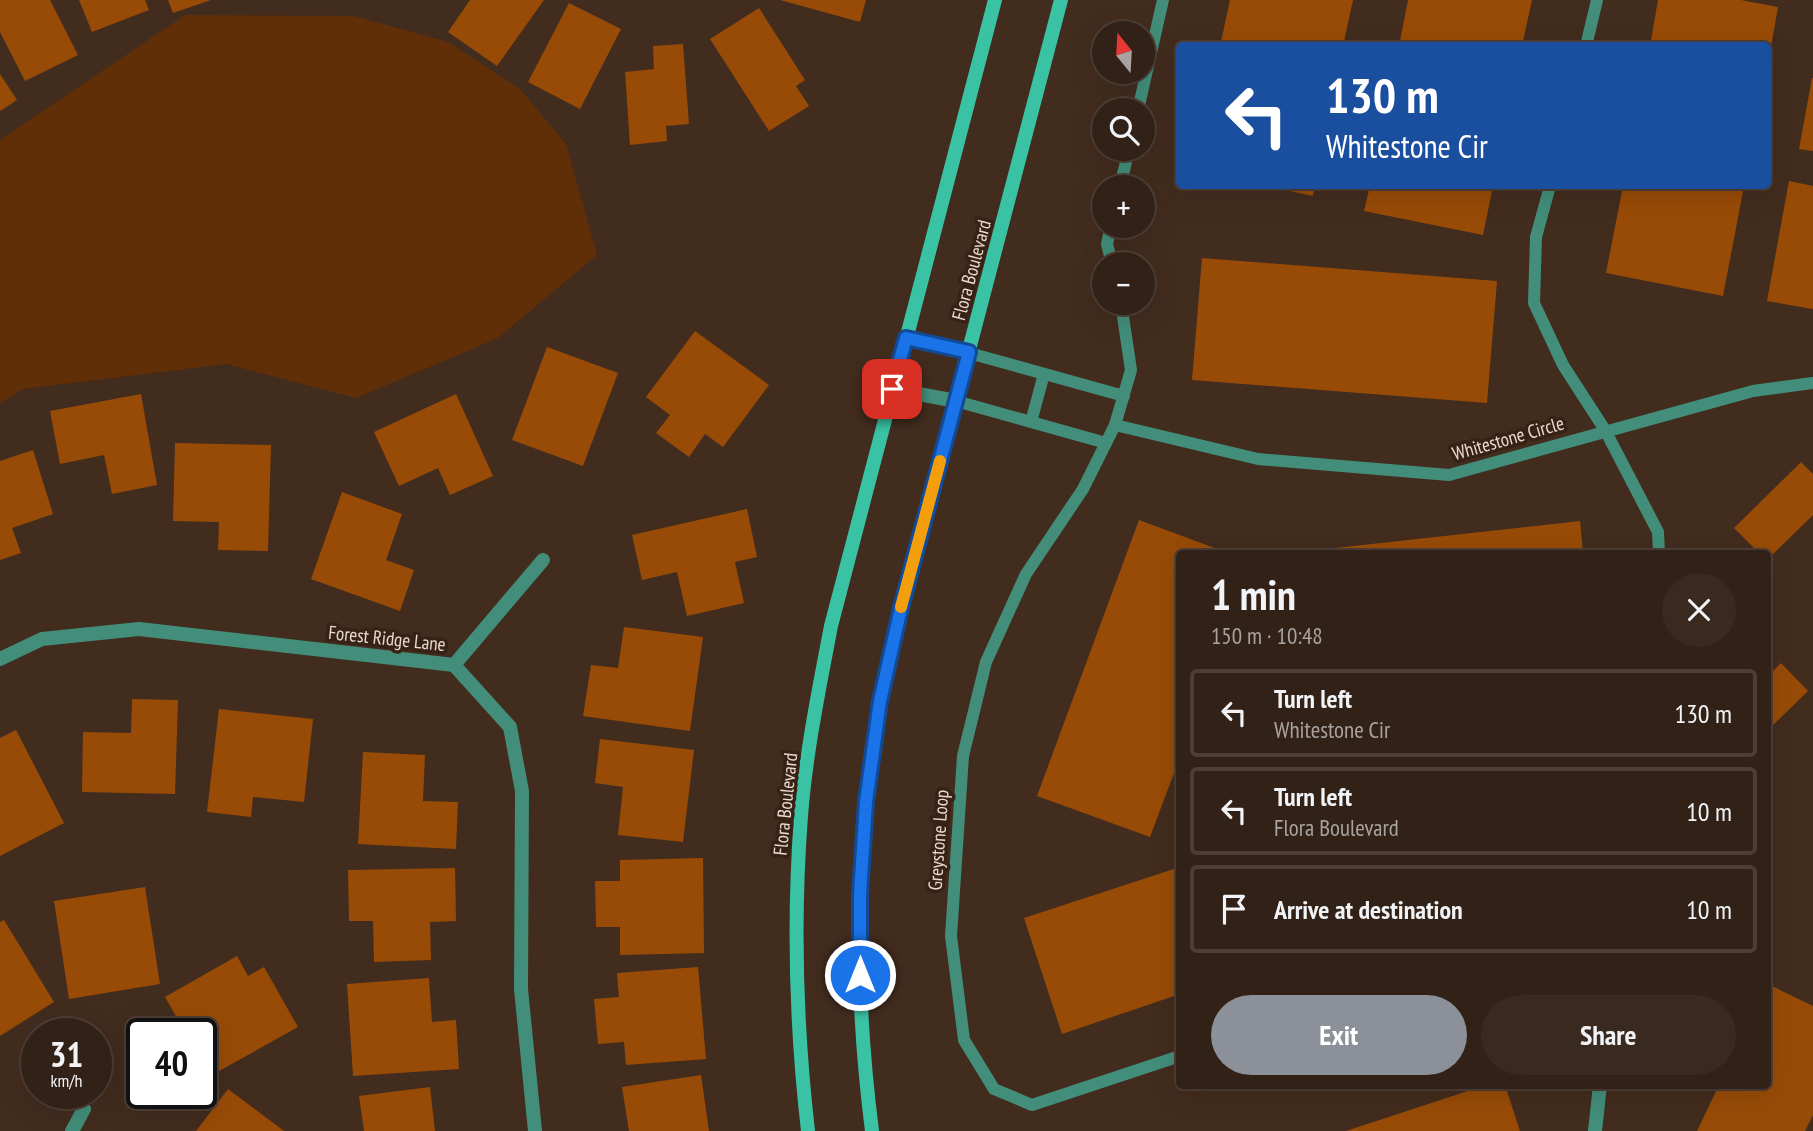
<!DOCTYPE html>
<html lang="en">
<head>
<meta charset="utf-8">
<style>
	body { margin:0; font-family:"PT Sans Narrow",sans-serif; background:#3a291f; color:#f1f3f6; height:100vh; display:flex; flex-direction:column; font-size:26px; white-space:nowrap }
	* { box-sizing:border-box; margin:0 }
	p { font-size:23px; color:#a8a3a1 }
	.icon { flex:none; width:38px; height:38px; fill:none; stroke:currentColor; stroke-width:2; stroke-linecap:round; stroke-linejoin:round }
	.map { position:relative; flex:1; overflow:hidden }
	.panel { position:absolute; left:1176px; top:550px; width:595px; height:539px; display:flex; flex-direction:column; background:#322116; border-radius:7px; box-shadow:0 7px 28px #0002,0 0 0 2px #4d3e35 }
	.panel>* { flex:none }
	.guide { position:absolute; left:1176px; top:42px; width:595px; height:147px; border-radius:7px; box-shadow:0 7px 28px #0002,0 0 0 2px #4d3e35; background:#1a4fa0; color:#fff; overflow:hidden }
	.needle { width:46px; rotate:342deg }
	.controls { position:absolute; left:1092px; top:21px; display:grid; gap:14px }
	.controls a { display:grid; place-items:center; width:63px; height:63px; border-radius:50%; background:#322116; box-shadow:0 7px 28px #0002,0 0 0 2px #4d3e35; font-size:35px }
	.speed { position:absolute; left:21px; top:1018px; display:flex; gap:14px; font-size:35px; font-weight:700; text-align:center }
	.speed>* { display:grid; place-content:center; width:91px; height:91px; border-radius:50%; background:#322116; box-shadow:0 7px 28px #0002,0 0 0 2px #4d3e35; line-height:1 }
	.speed small { font-size:18px; font-weight:400 }
	.speed .limit { border:4px solid #111; border-radius:10px; background:#fff; color:#111 }
	.pin { position:absolute; display:grid; place-items:center; width:60px; height:60px; color:#fff; margin:-30px; border-radius:14px; box-shadow:0 4px 10px #0006 }
	.me { position:absolute; width:77px; margin:-38px; rotate:0deg; stroke-linejoin:round; filter:drop-shadow(0 0 5px #0008) }
	.turn { display:flex; align-items:center; gap:24px; height:147px; padding:0 35px; font-size:32px }
	.turn .icon { width:91px; height:91px; stroke-width:2.5 }
	.turn b { display:block; font-size:49px; line-height:60px }
	.round { display:grid; place-items:center; flex:none; width:74px; height:74px; border-radius:37px; background:#3a291f }
	.head { display:flex; align-items:center; justify-content:space-between; height:119px; padding:0 35px }
	h1 { font-size:42px; font-weight:600; line-height:52px }
	.primary-button { display:flex; gap:14px; margin-top:auto; padding:14px 35px }
	.primary-button a { flex:1; height:80px; border-radius:42px; background:#8c9099; color:#fff; font-size:28px; font-weight:600; line-height:80px; text-align:center }
	.primary-button a+a { background:#3a291f; color:#f1f3f6 }
	ul { padding:0; list-style:none }
	li { display:flex; align-items:center; gap:21px; height:88px; margin:0 14px 10px; padding:0 21px; border:4px solid #4d3e35; border-radius:7px }
	li div { flex:1 }
	li b { display:block; font-size:26px }
	li em { font-style:normal }
	.map>svg:first-child { display:block }
</style>
</head>
<body>
<div class="map">
<svg width="1813" height="1131" viewBox="0 0 1813 1131">
	<rect width="100%" height="100%" fill="#422c1e"/>
	<!-- green -->
	<path fill="#602f08" d="M185,15L354,16L448,42L520,89L566,144L597,255L498,338L356,398L226,364L23,389L0,403V140Z"/>
	<!-- building -->
	<g fill="#984b07">
		<path d="M0,0H50L78,55L25,81L0,32Z"/>
		<path d="M79,0H145L149,10L92,32Z"/>
		<path d="M168,0H211L173,13Z"/>
		<path d="M470,0H544L497,66L448,32Z"/>
		<path d="M780,0H866L860,22Z"/>
		<path d="M1230,0H1353L1343,46H1220Z"/>
		<path d="M1408,0H1532L1522,46H1399Z"/>
		<path d="M1658,0H1741L1778,7L1769,58L1768,46H1650Z"/>
		<path d="M569,3L621,29L580,109L528,82Z"/>
		<path d="M759,8L805,80L796,86L809,106L769,131L710,39Z"/>
		<path d="M683,44L689,124L666,126L667,141L630,145L625,72L654,69L653,46Z"/>
		<path d="M0,74L17,100L0,111Z"/>
		<path d="M1812,78H1813V151L1799,149Z"/>
		<path d="M1789,181L1813,186V309L1767,301Z"/>
		<path d="M1266,186H1315L1313,196Z"/>
		<path d="M1370,186H1493L1483,235L1364,211Z"/>
		<path d="M1623,186H1744L1723,296L1606,273Z"/>
		<path d="M1202,258L1497,281L1487,403L1192,380Z"/>
		<path d="M695,331L769,385L723,447L705,434L689,457L656,433L670,415L646,397Z"/>
		<path d="M547,347L618,373L583,466L512,440Z"/>
		<path d="M141,394L157,485L112,494L104,455L60,464L50,411Z"/>
		<path d="M456,394L493,476L450,495L438,468L399,486L374,432Z"/>
		<path d="M175,443L271,445L268,551L218,550L219,522L173,521Z"/>
		<path d="M33,450L53,514L12,528L21,553L0,560V461Z"/>
		<path d="M1801,462L1813,474V515L1768,559V553H1759L1734,528Z"/>
		<path d="M342,492L402,514L386,560L414,570L400,611L311,579Z"/>
		<path d="M747,509L757,557L735,562L744,603L687,616L677,572L642,580L632,535Z"/>
		<path d="M1139,520L1228,553H1180V757L1150,837L1037,796Z"/>
		<path d="M1580,521L1583,553H1308V551Z"/>
		<path d="M624,627L703,637L690,731L583,716L591,665L618,668Z"/>
		<path d="M1781,663L1808,691L1771,727L1768,724V676Z"/>
		<path d="M132,699L178,700L175,794L82,792L83,732L131,733Z"/>
		<path d="M219,709L313,719L304,802L253,797L251,817L207,812Z"/>
		<path d="M16,730L64,823L0,856V738Z"/>
		<path d="M600,739L694,750L683,842L618,835L623,787L595,783Z"/>
		<path d="M363,752L425,755L423,801L458,802L456,849L358,844Z"/>
		<path d="M703,858L704,953L620,955V927H596L595,881H620V860Z"/>
		<path d="M1180,867V994L1062,1034L1024,918Z"/>
		<path d="M455,868L456,921L430,922L431,960L374,962L373,921H349L348,870Z"/>
		<path d="M145,887L160,984L69,999L54,901Z"/>
		<path d="M4,920L54,1002L0,1036V922Z"/>
		<path d="M237,956L248,976L264,967L298,1027L210,1076L201,1061V1034H186L165,997Z"/>
		<path d="M698,967L706,1059L626,1065L624,1042L598,1044L594,999L619,997L617,973Z"/>
		<path d="M429,978L432,1022L456,1020L459,1069L353,1076L347,984Z"/>
		<path d="M1768,984L1813,1006V1115L1805,1131H1697L1719,1085H1768Z"/>
		<path d="M701,1075L709,1131H629L622,1087Z"/>
		<path d="M1486,1085H1505L1520,1131H1346Z"/>
		<path d="M430,1087L435,1131H364L359,1096Z"/>
		<path d="M228,1089L284,1131H196Z"/>
	</g>
	<g fill="none" stroke-linecap="round" stroke-linejoin="round">
		<!-- lane -->
		<g stroke="#428e7a" stroke-width="12">
			<path d="M1586,46L1597,0"/>
			<path d="M1138,110L1163,0"/>
			<path d="M1550,186L1536,237L1534,303L1563,365L1605,430L1658,532L1659,553"/>
			<path d="M1120,187L1129,149"/>
			<path d="M1111,226L1107,244L1112,264"/>
			<path d="M1121,303L1131,370L1115,425L1083,489L1026,574L986,662L963,756L951,936L964,1040L994,1089L1032,1105L1180,1056"/>
			<path d="M969,353L1124,396"/>
			<path d="M956,401L1106,443"/>
			<path d="M1031,422L1044,374"/>
			<path d="M1115,425L1258,459L1449,475L1753,391L1813,383"/>
		</g>
		<!-- street -->
		<g stroke="#428e7a" stroke-width="14">
			<path d="M906,338L969,353"/>
			<path d="M892,389L956,401"/>
			<path d="M0,659L42,639L139,629L454,665L510,727L522,791L521,989L535,1131"/>
			<path d="M454,665L543,560"/>
			<path d="M72,1131L84,1109"/>
			<path d="M1595,1131L1600,1085"/>
		</g>
		<!-- secondary -->
		<g stroke="#39c2a3" stroke-width="14">
			<path d="M808,1131C796,1026 793,921 801,816C806,752 819,689 831,626L995,0"/>
			<path d="M872,1131C854,989 854,843 880,701C885,670 894,639 901,608L1061,0"/>
		</g>
	</g>
	<g fill="none" stroke-linecap="round" stroke-linejoin="round">
		<!-- route casing -->
		<g stroke="#114b97" stroke-width="18">
			<path id="route" d="M860,975V894L866,802L880,701L901,608L969,352L906,338L892,389"/>
		</g>
		<!-- route -->
		<use href="#route" stroke="#1a73e8" stroke-width="12"/>
		<!-- slow -->
		<path stroke="#f59e0b" stroke-width="12" d="M901,607L940,461"/>
	</g>
	<g text-anchor="middle" dominant-baseline="central" stroke-width="7" stroke-linejoin="round" paint-order="stroke">
		<!-- street labels -->
		<g font-size="19" fill="#e8dad1" stroke="#372215">
			<text transform="translate(971 270) rotate(-75)">Flora Boulevard</text>
			<text transform="translate(1508 438) rotate(-16)">Whitestone Circle</text>
			<text transform="translate(387 638) rotate(6)">Forest Ridge Lane</text>
			<text transform="translate(785 804) rotate(-84)">Flora Boulevard</text>
			<text transform="translate(938 840) rotate(-86)">Greystone Loop</text>
		</g>
	</g>
</svg>
<div class="controls">
<a><svg class="needle" viewBox="-14 -14 28 28"><path d="M0-13l5 13h-10z" fill="#e53935"/><path d="M0 13l5-13h-10z" fill="#a8a3a1"/></svg></a>
<a><svg class="icon" aria-label="search" viewBox="0 0 24 24"><circle cx="10" cy="10" r="6"/><path d="M15 15l6 6"/></svg></a>
<a>+</a>
<a>−</a>
</div>
<div class="speed"><div>31<small>km/h</small></div><div class="limit">40</div></div>
<div class="pin" style="left:892px;top:389px;background:#d93025"><svg class="icon" aria-label="arrive" viewBox="0 0 24 24"><path d="M6 21V4h12l-3 4 3 4H6"/></svg></div>
<svg class="me" style="left:860px;top:975px" viewBox="-20 -20 40 40"><circle r="17" fill="#1a73e8" stroke="#fff" stroke-width="3"/><path d="M0-11L8 9 0 5-8 9z" fill="#fff"/></svg>
<div class="guide">
<div class="turn"><svg class="icon" aria-label="left" viewBox="0 0 24 24"><path d="M17 20v-9H6M10 6l-5 5 5 5"/></svg><div><b>130 m</b>Whitestone Cir</div></div>
</div>
<section class="panel">
<div class="head"><div><h1>1 min</h1><p>150 m · 10:48</p></div><a class="round"><svg class="icon" aria-label="close" viewBox="0 0 24 24"><path d="M6 6l12 12M18 6L6 18"/></svg></a></div>
<ul>
<li><svg class="icon" aria-label="left" viewBox="0 0 24 24"><path d="M17 20v-9H6M10 6l-5 5 5 5"/></svg><div><b>Turn left</b><p>Whitestone Cir</p></div><em>130 m</em></li>
<li><svg class="icon" aria-label="left" viewBox="0 0 24 24"><path d="M17 20v-9H6M10 6l-5 5 5 5"/></svg><div><b>Turn left</b><p>Flora Boulevard</p></div><em>10 m</em></li>
<li><svg class="icon" aria-label="arrive" viewBox="0 0 24 24"><path d="M6 21V4h12l-3 4 3 4H6"/></svg><div><b>Arrive at destination</b></div><em>10 m</em></li>
</ul>
<div class="primary-button"><a>Exit</a><a>Share</a></div>
</section>
</div>
</body>
</html>
